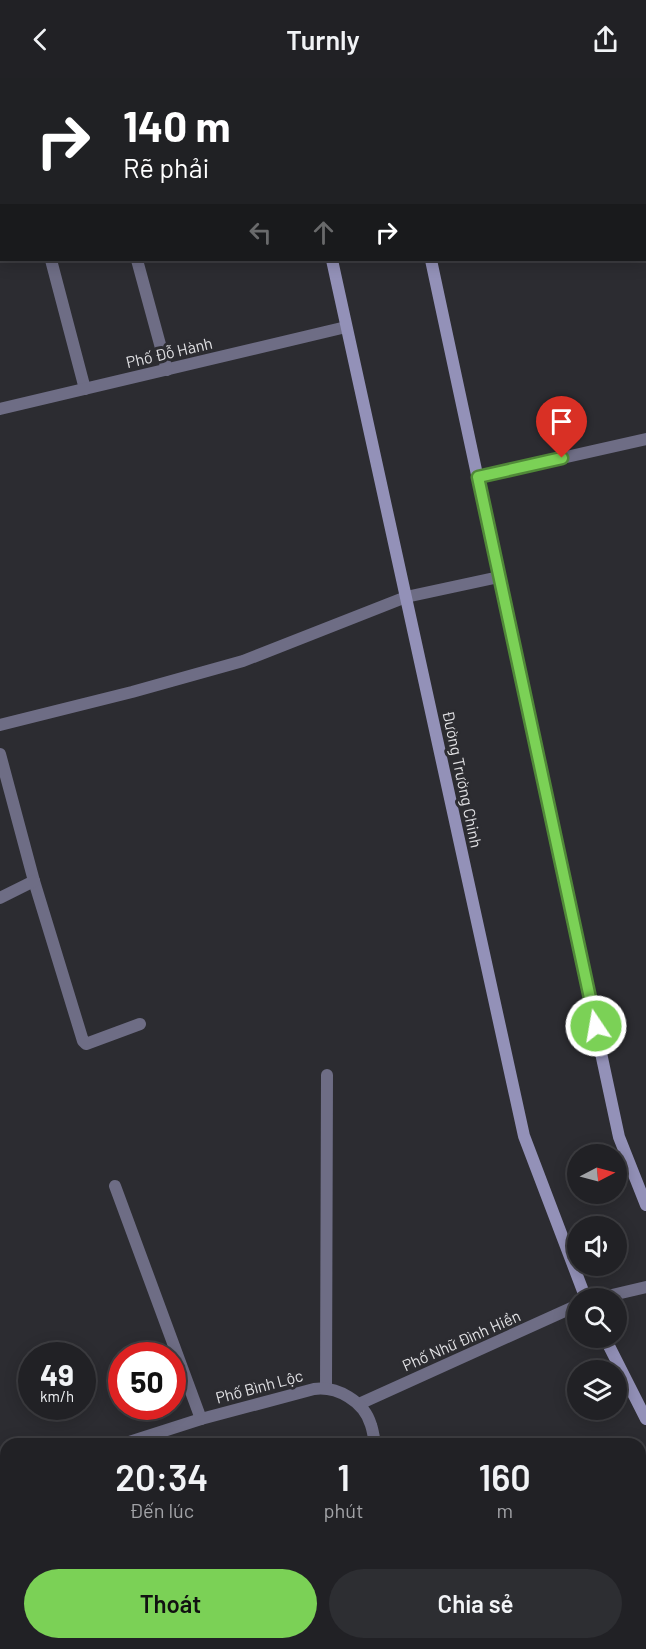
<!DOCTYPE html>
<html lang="vi">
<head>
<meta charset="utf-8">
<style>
	body { margin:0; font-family:Barlow,sans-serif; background:#2d2e32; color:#f1f3f6; height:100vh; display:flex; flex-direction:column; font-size:22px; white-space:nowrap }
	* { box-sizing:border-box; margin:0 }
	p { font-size:20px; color:#a2a3a7 }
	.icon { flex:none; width:33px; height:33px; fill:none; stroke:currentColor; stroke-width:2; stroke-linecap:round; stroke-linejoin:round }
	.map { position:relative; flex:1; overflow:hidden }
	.sheet { position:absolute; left:0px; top:1360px; width:646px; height:212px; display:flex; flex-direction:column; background:#212125; border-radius:18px 18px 0 0; box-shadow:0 3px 15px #0003,0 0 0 2px #3e3e42 }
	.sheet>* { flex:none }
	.hud { position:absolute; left:0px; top:0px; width:646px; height:183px; box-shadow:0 3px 15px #0003,0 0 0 2px #3e3e42; background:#202124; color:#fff; overflow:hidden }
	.needle { width:39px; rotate:84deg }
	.tools { position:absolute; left:567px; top:1066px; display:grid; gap:12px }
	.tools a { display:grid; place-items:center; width:60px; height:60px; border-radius:50%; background:#212125; box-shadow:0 3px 15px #0003,0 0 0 2px #3e3e42; font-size:30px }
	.speed { position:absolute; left:18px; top:1264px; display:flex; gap:12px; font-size:30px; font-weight:700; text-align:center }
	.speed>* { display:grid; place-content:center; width:78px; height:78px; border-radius:50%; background:#212125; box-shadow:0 3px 15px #0003,0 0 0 2px #3e3e42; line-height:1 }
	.speed small { font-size:15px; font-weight:400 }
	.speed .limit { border:9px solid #d22; background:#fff; color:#111 }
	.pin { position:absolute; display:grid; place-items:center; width:51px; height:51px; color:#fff; margin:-62px -26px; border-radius:50% 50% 50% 0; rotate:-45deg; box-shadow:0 0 6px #0007 }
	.pin .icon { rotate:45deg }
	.me { position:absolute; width:66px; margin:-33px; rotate:348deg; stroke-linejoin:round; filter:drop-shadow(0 0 4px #0008) }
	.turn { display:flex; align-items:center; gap:21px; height:126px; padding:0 24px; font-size:27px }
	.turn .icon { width:78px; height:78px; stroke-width:2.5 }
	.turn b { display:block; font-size:42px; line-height:51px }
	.lanes { display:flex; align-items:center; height:57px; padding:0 24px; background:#0003; justify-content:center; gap:30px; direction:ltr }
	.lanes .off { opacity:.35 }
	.eta { display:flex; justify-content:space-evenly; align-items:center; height:102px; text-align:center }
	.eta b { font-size:36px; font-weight:600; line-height:42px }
	.button { display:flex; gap:12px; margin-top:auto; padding:12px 24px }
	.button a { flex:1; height:69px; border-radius:36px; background:#7bd156; color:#111; font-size:24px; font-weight:600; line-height:69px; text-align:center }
	.button a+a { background:#2d2e32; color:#f1f3f6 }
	header { display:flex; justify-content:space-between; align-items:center; height:78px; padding:0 24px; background:#212125; font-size:27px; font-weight:600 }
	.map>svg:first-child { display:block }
</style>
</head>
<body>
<header><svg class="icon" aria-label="back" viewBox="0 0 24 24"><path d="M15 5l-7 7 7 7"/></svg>Turnly<svg class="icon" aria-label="share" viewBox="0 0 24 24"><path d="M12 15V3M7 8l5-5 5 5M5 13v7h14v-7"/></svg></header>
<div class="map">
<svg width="646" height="1571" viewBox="0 0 646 1571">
	<rect width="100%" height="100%" fill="#2c2c31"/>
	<!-- water -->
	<path fill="#736ea5" d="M0,1528L6,1529V1566H144L142,1571H0Z"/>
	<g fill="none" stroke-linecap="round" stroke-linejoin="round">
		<!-- service -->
		<g stroke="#6e6d85" stroke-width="12">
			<path d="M172,2L177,0"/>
			<path d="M0,47L2,46"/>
		</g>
		<!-- minor -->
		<g stroke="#6e6d85" stroke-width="12">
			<path d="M4,0V2"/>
			<path d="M88,0V2"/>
			<path d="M621,0V2"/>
			<path d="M463,2L470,0"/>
			<path d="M645,107L646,111"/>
			<path d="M51,182L85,311"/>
			<path d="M137,182L167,292"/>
			<path d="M0,331L346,249"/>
			<path d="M478,399L646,361"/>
			<path d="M0,647L132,614L243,583L406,519"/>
			<path d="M0,676L34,803L83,963L86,966L140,946"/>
			<path d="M0,820L34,803"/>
			<path d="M115,1108L201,1341"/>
			<path d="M326,1310L327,997"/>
			<path d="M359,1326L578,1227"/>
			<path d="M123,1366L201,1341L314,1311C337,1308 364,1323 371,1347C373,1353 374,1360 375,1366"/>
			<path d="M0,1389L6,1394"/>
			<path d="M408,1566L409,1571"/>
		</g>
		<!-- tertiary -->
		<g stroke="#6e6d85" stroke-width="12">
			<path d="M406,519L499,499"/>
			<path d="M595,1221L646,1209"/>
		</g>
		<!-- secondary -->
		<g stroke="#9391b8" stroke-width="12">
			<path d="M292,0V2"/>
			<path d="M392,0V2"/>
			<path d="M332,182L524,1058L586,1221"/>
			<path d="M431,182L619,1059L646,1127"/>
			<path d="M605,1260L646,1341"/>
		</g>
	</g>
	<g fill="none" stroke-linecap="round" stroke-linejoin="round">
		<!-- route casing -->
		<g stroke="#508838" stroke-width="15">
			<path id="route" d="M562,380L478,399L596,948"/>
		</g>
		<!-- route -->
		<use href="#route" stroke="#7bd156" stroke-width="10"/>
	</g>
	<g text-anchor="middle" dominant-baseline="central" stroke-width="6" stroke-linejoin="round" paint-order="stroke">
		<!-- street labels -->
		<g font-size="16" fill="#e1e1e4" stroke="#2c2c31">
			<text transform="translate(169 274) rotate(-13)">Phố Đỗ Hành</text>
			<text transform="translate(463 701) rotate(78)">Đường Trường Chinh</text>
			<text transform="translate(461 1262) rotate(-24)">Phố Nhữ Đình Hiền</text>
			<text transform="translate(259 1308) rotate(-15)">Phố Bình Lộc</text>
		</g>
	</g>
</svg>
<div class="tools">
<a><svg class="needle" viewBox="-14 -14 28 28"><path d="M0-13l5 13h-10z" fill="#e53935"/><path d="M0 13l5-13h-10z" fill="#a2a3a7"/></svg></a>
<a><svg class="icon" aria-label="sound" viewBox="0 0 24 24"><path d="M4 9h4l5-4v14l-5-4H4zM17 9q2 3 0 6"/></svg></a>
<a><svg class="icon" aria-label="search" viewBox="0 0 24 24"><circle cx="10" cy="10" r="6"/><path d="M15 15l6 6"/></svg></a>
<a><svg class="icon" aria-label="layers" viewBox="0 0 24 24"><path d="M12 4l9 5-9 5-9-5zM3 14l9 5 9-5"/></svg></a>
</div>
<div class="speed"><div>49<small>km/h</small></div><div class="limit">50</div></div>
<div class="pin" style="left:562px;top:380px;background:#d93025"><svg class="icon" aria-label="arrive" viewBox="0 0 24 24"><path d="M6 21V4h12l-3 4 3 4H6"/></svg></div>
<svg class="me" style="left:596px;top:948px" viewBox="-20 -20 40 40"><circle r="17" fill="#7bd156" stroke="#fff" stroke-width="3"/><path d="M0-11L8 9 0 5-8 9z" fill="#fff"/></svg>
<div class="hud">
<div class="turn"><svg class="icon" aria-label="right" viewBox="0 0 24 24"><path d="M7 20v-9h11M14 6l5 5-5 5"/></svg><div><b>140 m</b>Rẽ phải</div></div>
<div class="lanes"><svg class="icon off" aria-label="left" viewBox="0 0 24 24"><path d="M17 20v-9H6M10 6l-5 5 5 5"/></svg><svg class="icon off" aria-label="ahead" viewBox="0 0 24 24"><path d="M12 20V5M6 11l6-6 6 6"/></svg><svg class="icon" aria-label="right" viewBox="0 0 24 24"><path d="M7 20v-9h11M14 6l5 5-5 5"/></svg></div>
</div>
<section class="sheet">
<div class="eta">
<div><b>20:34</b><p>Đến lúc</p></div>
<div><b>1</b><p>phút</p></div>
<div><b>160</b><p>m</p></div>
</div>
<div class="button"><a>Thoát</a><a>Chia sẻ</a></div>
</section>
</div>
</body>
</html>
